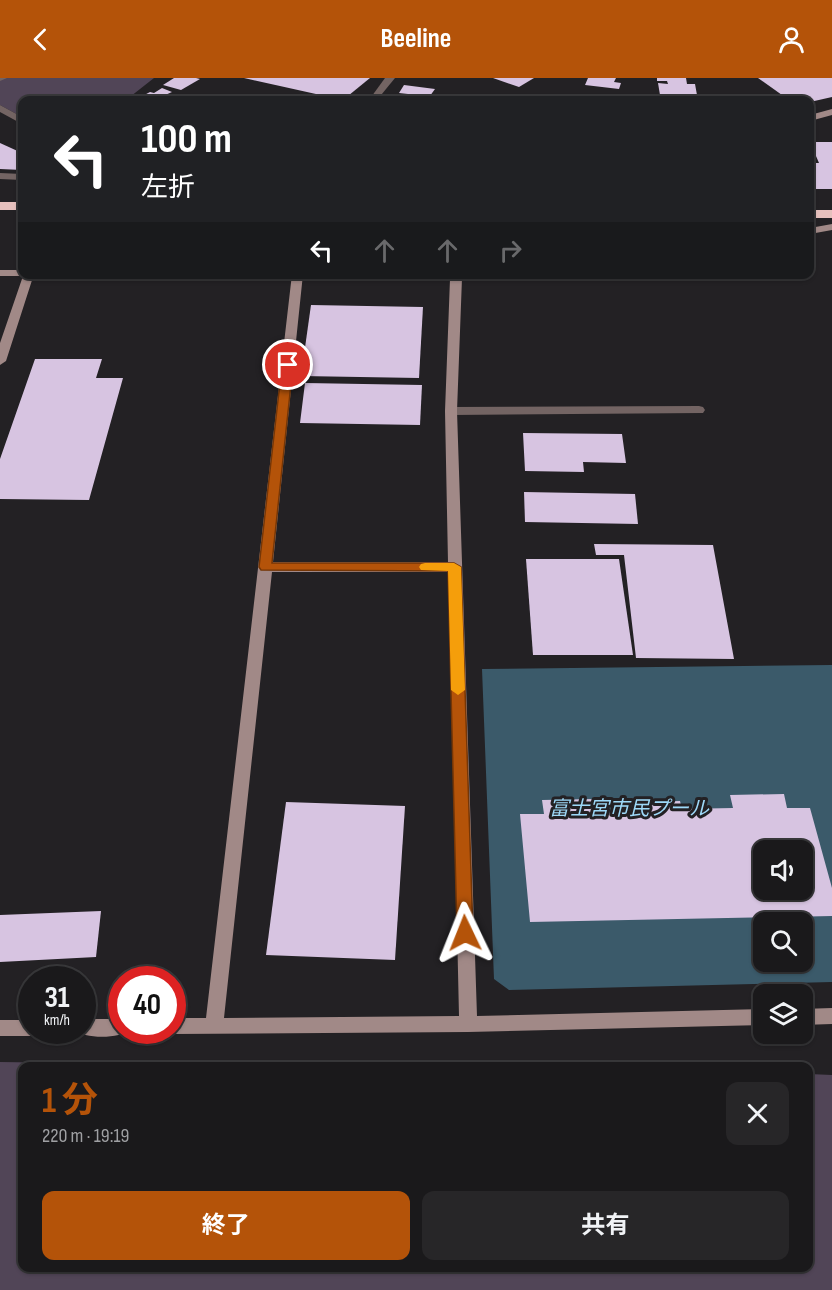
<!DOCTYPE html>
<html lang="ja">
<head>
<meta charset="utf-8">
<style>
	body { margin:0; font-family:"Sofia Sans Condensed","Noto Sans JP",sans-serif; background:#272628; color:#f1f3f6; height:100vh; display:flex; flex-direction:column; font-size:22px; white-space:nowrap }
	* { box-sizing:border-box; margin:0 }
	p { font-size:20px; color:#9fa0a3 }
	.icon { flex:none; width:33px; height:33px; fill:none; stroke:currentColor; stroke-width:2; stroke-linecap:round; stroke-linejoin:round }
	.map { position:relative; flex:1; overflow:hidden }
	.panel { position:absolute; left:18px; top:984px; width:795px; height:210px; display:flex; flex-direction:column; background:#1a191b; border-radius:12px; box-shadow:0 2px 4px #0004,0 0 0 2px #38383a }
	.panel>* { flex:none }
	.guide { position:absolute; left:18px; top:18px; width:796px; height:183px; border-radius:12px; box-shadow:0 2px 4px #0004,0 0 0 2px #38383a; background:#202124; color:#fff; overflow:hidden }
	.fabs { position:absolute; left:753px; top:762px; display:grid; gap:12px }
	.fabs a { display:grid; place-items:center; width:60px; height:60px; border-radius:12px; background:#1a191b; box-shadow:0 2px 4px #0004,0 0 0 2px #38383a; font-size:30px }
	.speed { position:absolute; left:18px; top:888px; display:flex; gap:12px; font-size:30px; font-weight:700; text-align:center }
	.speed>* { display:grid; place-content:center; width:78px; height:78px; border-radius:50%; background:#1a191b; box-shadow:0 2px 4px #0004,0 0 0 2px #38383a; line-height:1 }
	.speed small { font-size:15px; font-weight:400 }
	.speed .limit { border:9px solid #d22; background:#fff; color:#111 }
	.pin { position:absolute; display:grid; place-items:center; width:51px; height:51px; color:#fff; margin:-26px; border:3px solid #fff; border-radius:50%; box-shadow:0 2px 6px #0007 }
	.me { position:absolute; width:66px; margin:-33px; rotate:358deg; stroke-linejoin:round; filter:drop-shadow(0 0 4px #0008) }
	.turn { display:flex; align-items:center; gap:21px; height:126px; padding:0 24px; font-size:27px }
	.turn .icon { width:78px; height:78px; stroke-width:2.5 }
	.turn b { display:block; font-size:42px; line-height:51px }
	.lanes { display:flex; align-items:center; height:57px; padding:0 24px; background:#0003; justify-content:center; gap:30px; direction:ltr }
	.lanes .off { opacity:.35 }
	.round { display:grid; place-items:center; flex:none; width:63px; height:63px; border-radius:12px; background:#272628 }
	.headline { display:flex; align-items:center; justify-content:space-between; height:102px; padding:0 24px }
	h1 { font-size:36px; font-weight:700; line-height:45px; color:#b45309 }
	.button { display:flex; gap:12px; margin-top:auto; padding:12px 24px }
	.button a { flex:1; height:69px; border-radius:12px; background:#b45309; color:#fff; font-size:24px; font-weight:700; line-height:69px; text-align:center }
	.button a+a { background:#272628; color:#f1f3f6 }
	header { display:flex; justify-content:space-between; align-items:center; height:78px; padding:0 24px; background:#b45309; color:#fff; font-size:27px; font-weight:700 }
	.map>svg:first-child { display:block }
</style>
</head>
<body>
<header><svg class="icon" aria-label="back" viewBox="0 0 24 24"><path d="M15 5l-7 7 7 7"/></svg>Beeline<svg class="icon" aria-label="person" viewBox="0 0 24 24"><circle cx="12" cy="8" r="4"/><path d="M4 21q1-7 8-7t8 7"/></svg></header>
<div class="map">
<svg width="832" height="1212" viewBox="0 0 832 1212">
	<rect width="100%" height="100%" fill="#232124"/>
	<!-- green -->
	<g fill="#514557">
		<path d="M0,0H154L126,22H22V39L0,27Z"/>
		<path d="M0,984L294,988H22V1190H808L809,996L832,997V1212H0Z"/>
	</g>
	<!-- water -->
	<path fill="#3b5a6a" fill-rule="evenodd" d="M832,587V904L509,912L494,901L482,591ZM764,772H802V812H764ZM764,844H802V884H764Z"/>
	<!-- building -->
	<g fill="#d7c4e1" fill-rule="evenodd">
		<path d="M174,0H196L200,1L181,12L163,7Z"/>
		<path d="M244,0H370L343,22Z"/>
		<path d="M493,0H534L519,9Z"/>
		<path d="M588,0H616L614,4L621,5L619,11L585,7Z"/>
		<path d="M657,0H686L687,6H695L697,17H660L658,5L668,6L667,3H657Z"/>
		<path d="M758,0H832V19L810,24L789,22Z"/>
		<path d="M404,7L435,11L427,22H403L408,16L399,15Z"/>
		<path d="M162,10L172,14L163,18L171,21L167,22H135L150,14L154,15Z"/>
		<path d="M810,64H832V111H810V85H819Z"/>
		<path d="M0,65L22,75V92L0,91Z"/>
		<path d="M311,227L423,229L419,300L301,298Z"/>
		<path d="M35,281H102L96,300H123L89,422L0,421V381Z"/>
		<path d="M305,305L422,307L420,347L300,345Z"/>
		<path d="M523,355L622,356L626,385L583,384L584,394L525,393Z"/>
		<path d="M524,414L635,416L638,446L525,444Z"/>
		<path d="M594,466L713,467L734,581L636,580L624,477H596Z"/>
		<path d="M526,481H619L633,577H533Z"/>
		<path d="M784,716L787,730H810L832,810V838L530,844L520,736H544L542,722L595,721L597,735L651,734L649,724L680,723L682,731L733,730L730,717ZM764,772H802V812H764Z"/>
		<path d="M286,724L405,728L395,882L266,877Z"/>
		<path d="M101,833L96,879L0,884V837Z"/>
	</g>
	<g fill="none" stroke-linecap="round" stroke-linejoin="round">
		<!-- lane -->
		<path fill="#736463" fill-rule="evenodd" d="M0,0H7L0,3Z"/>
		<!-- street -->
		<g fill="#736463" fill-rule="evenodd">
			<path d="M385,0H395L377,22H369Z"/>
			<path d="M0,27L22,39V46L0,34Z"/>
			<path d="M0,95L22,96V102L0,101Z"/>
			<path d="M699,328L703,329L705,332L703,335L451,337L445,333L451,329Z"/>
		</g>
		<!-- secondary -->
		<g fill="#a18987" fill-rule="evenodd">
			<path d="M832,31V37L810,43V37Z"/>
			<path d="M832,146V152L810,156V150Z"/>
			<path d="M0,192H22V196H34L6,283L0,287V265L23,198H0Z"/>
			<path d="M292,196H303L273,484H448L445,333L450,201L447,196H459L462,200L457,333L477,938L764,931V947L468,954L172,956L166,954L172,952V940H206ZM272,494H449L459,938L224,940Z"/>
			<path d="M832,930V946L802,947V931Z"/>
			<path d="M82,941H122V952H130C120,961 84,961 74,952H82Z"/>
			<path d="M0,942H32V952H40L32,958H0Z"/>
		</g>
		<!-- highway -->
		<g fill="#e6c0bd" fill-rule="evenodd">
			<rect x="0" y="124" width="22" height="8"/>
			<rect x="810" y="132" width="22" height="8"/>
		</g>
	</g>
	<!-- route -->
	<path fill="#b45309" stroke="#753606" stroke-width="1.5" d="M288,283L293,287L272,485H454L461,489L473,855L471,859L465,861L459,859L457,855L448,493L261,492L259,489L282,287Z"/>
	<!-- slow -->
	<path fill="#f59e0b" d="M425,485H454L461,489L465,612L458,617L451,612L448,493L421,492L419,489L421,486Z"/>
	<g text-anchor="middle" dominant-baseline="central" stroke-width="6" stroke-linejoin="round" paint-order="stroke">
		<!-- water labels -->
		<g font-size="20" font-style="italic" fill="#9ed9f8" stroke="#232124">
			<text x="629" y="731">富士宮市民プール</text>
		</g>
	</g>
</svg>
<div class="fabs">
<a><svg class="icon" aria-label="sound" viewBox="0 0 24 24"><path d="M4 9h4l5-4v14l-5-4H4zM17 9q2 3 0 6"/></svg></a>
<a><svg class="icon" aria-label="search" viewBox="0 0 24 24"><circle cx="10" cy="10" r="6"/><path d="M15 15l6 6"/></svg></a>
<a><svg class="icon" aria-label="layers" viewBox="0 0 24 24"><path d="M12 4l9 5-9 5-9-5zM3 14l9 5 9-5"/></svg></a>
</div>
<div class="speed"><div>31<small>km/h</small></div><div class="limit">40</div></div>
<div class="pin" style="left:288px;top:287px;background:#d93025"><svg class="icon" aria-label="arrive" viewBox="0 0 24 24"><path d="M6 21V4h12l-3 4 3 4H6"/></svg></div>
<svg class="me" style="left:465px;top:855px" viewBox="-20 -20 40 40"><path d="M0-17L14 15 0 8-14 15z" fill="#b45309" stroke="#fff" stroke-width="4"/></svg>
<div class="guide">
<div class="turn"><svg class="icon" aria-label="left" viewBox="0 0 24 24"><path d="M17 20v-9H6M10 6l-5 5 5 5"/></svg><div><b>100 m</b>左折</div></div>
<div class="lanes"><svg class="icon" aria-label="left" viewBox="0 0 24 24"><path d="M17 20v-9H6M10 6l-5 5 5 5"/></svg><svg class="icon off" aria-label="ahead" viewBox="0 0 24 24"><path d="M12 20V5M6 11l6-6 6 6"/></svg><svg class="icon off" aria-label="ahead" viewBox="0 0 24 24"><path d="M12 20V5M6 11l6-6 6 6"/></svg><svg class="icon off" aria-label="right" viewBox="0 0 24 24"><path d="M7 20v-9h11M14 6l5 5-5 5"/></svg></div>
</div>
<section class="panel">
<div class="headline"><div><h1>1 分</h1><p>220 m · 19:19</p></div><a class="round"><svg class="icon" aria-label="close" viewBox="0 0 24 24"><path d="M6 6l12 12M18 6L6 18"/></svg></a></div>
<div class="button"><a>終了</a><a>共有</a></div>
</section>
</div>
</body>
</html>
